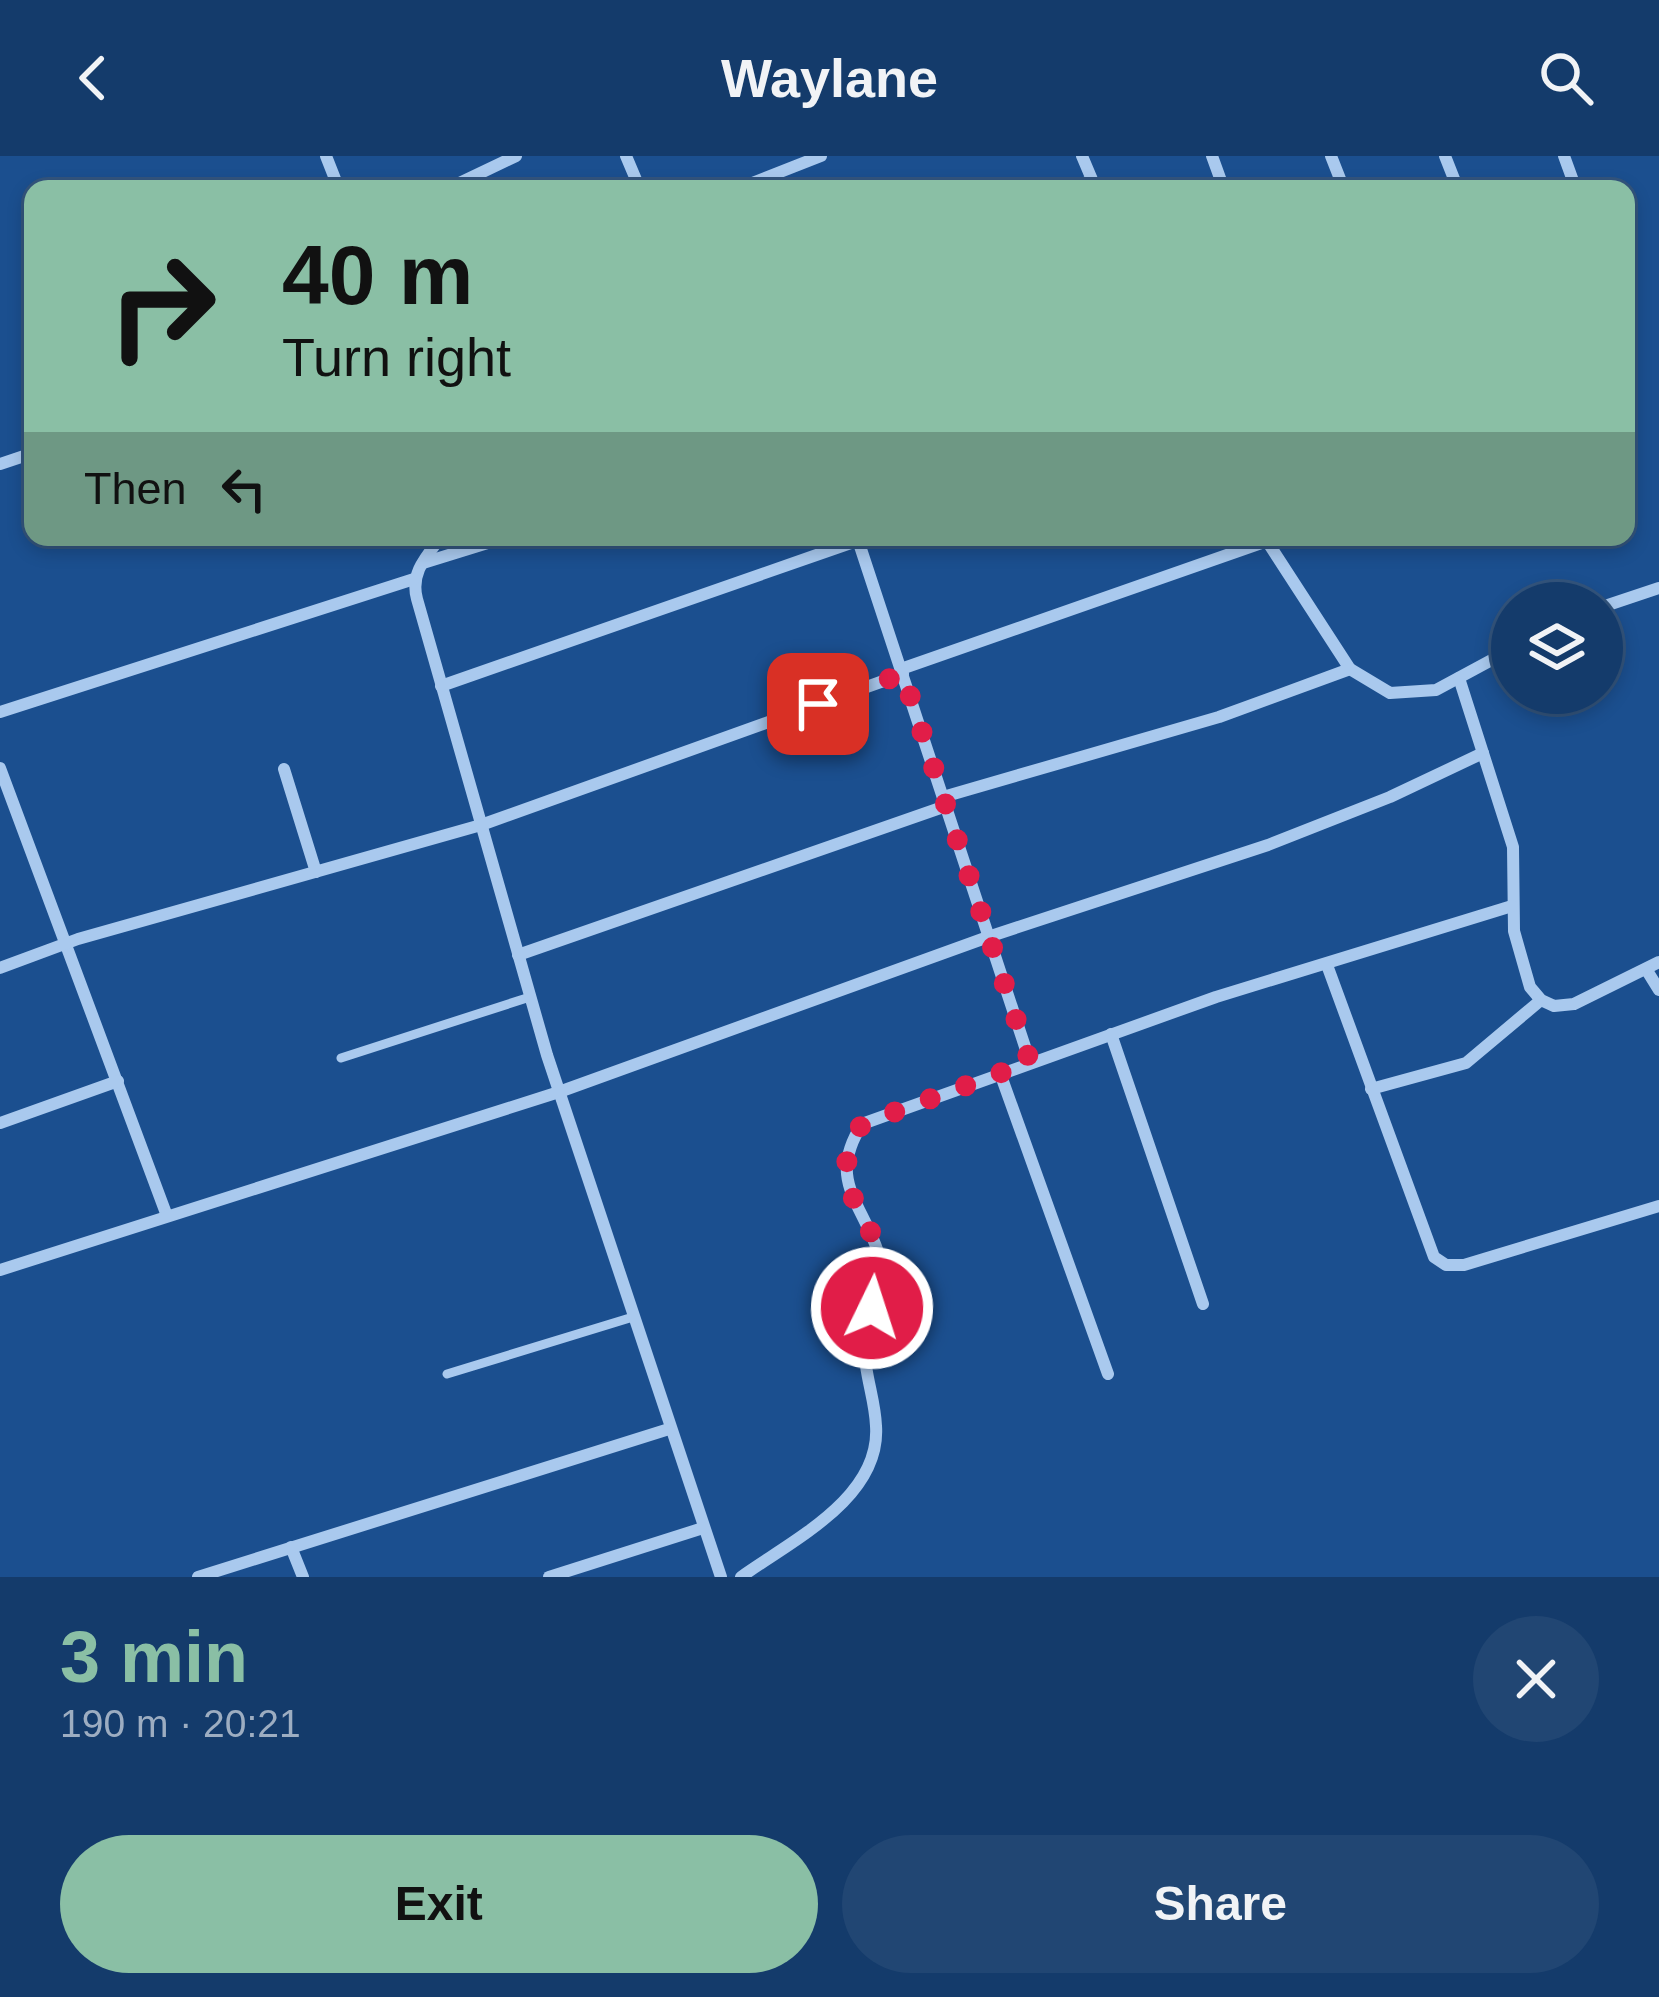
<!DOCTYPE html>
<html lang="en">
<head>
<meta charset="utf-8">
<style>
	body { margin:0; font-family:Helvetica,sans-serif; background:#214673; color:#f1f3f6; height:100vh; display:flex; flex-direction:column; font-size:45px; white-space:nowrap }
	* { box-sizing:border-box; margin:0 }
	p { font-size:39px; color:#9dadc1 }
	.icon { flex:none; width:66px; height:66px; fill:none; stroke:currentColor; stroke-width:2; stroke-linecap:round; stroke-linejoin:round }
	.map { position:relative; height:1421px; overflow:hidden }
	.panel { display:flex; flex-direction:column; background:#143b6b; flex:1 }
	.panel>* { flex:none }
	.banner { position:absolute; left:24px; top:24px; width:1611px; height:366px; border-radius:24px; box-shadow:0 6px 18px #0003,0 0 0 3px #33557e; background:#8abfa5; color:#111; overflow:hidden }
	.controls { position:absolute; left:1491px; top:426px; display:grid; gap:24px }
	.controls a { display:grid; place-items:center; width:132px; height:132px; border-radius:50%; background:#143b6b; box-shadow:0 6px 18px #0003,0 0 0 3px #33557e; font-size:60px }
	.pin { position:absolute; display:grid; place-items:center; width:102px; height:102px; color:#fff; margin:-51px; border-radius:24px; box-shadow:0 6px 18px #0006 }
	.me { position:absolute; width:132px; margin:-66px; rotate:4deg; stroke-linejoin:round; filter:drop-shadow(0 0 9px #0008) }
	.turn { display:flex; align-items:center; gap:42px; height:252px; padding:0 60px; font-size:54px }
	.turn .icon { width:156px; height:156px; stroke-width:2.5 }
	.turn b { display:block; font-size:84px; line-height:102px }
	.then { display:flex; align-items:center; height:114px; padding:0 60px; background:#0003; gap:24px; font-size:45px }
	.round { display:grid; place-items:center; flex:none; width:126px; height:126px; border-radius:63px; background:#214673 }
	.summary { display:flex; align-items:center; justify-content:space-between; height:204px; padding:0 60px }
	h1 { font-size:72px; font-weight:600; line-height:90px; color:#8abfa5 }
	.primary-button { display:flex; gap:24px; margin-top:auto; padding:24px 60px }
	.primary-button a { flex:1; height:138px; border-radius:72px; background:#8abfa5; color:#111; font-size:48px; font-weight:600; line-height:138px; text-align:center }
	.primary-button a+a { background:#214673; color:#f1f3f6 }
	header { display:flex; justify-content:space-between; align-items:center; height:156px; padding:0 60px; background:#143b6b; font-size:54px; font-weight:600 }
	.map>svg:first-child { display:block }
</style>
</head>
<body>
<header><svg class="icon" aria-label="back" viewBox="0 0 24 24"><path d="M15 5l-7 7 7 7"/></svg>Waylane<svg class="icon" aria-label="search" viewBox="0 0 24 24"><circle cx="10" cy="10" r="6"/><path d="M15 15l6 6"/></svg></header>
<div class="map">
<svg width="1659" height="1421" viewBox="0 0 1659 1421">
	<rect width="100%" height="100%" fill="#1b4f8f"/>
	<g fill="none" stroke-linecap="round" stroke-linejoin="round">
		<!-- service -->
		<g stroke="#a9c9ee" stroke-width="9">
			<path d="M341,902L530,841"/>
			<path d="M447,1218L633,1161"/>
		</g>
		<!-- minor -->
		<g stroke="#a9c9ee" stroke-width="12">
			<path d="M326,0L339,33"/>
			<path d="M626,0L640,33"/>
			<path d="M1082,0L1096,33"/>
			<path d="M1212,0L1224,33"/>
			<path d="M1331,0L1344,33"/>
			<path d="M1445,0L1458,33"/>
			<path d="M1564,0L1576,33"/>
			<path d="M447,33L516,0"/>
			<path d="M737,33L821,0"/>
			<path d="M1068,33L1092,24"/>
			<path d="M0,308L33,297"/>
			<path d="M441,381C426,401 410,417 417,443L547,899L721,1421"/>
			<path d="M857,381L1030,906"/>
			<path d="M168,382L170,381"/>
			<path d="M1265,382L1350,513L1390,537L1436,534L1512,493"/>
			<path d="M423,407L507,381"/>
			<path d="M1602,451L1659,432"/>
			<path d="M901,513L1267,385"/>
			<path d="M1459,522L1513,691L1514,775L1530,831L1541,844L1554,850L1574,848L1659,806"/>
			<path d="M441,530L868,381"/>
			<path d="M0,556L414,423"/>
			<path d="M0,612L167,1060"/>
			<path d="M284,613L316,716"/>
			<path d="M943,641L1219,561L1350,513"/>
			<path d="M518,799L946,650"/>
			<path d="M1327,809L1434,1101L1446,1109H1464L1659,1050"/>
			<path d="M0,812L78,783L481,669L903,518"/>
			<path d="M1646,813L1659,834"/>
			<path d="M1111,878L1203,1148"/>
			<path d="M1000,917L1108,1218"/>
			<path d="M1371,933L1466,907L1541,844"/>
			<path d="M0,967L118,925"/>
			<path d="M0,1114L559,936L988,781L1268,689L1390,641L1483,597"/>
			<path d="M291,1391L303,1421"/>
			<path d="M198,1421L669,1273"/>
			<path d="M549,1421L703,1372"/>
			<path d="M741,1421C791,1385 881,1342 876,1270C875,1242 863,1215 865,1187C868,1158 887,1125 878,1096C861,1045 827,1024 862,968L1216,841L1512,750"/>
		</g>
	</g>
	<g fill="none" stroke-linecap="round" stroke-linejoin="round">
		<!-- route -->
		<path stroke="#e11d48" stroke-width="21" stroke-dasharray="0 37.8" d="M818,548L903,518L1030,906L862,968C822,1033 870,1048 879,1104C882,1120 876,1136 872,1152"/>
	</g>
</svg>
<div class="controls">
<a><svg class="icon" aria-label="layers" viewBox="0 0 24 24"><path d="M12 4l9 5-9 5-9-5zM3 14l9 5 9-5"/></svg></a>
</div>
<div class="pin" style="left:818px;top:548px;background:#d93025"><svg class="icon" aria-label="arrive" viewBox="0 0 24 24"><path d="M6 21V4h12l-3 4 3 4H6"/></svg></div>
<svg class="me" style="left:872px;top:1152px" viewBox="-20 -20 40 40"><circle r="17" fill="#e11d48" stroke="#fff" stroke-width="3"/><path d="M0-11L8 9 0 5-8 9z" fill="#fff"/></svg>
<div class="banner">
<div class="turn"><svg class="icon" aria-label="right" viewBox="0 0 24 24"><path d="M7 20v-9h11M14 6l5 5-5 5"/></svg><div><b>40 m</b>Turn right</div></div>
<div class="then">Then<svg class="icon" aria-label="left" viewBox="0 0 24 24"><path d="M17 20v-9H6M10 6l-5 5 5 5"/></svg></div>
</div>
</div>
<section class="panel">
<div class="summary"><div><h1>3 min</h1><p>190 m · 20:21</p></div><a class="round"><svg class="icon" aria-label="close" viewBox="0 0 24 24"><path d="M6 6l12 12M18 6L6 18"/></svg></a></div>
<div class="primary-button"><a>Exit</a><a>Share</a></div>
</section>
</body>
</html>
